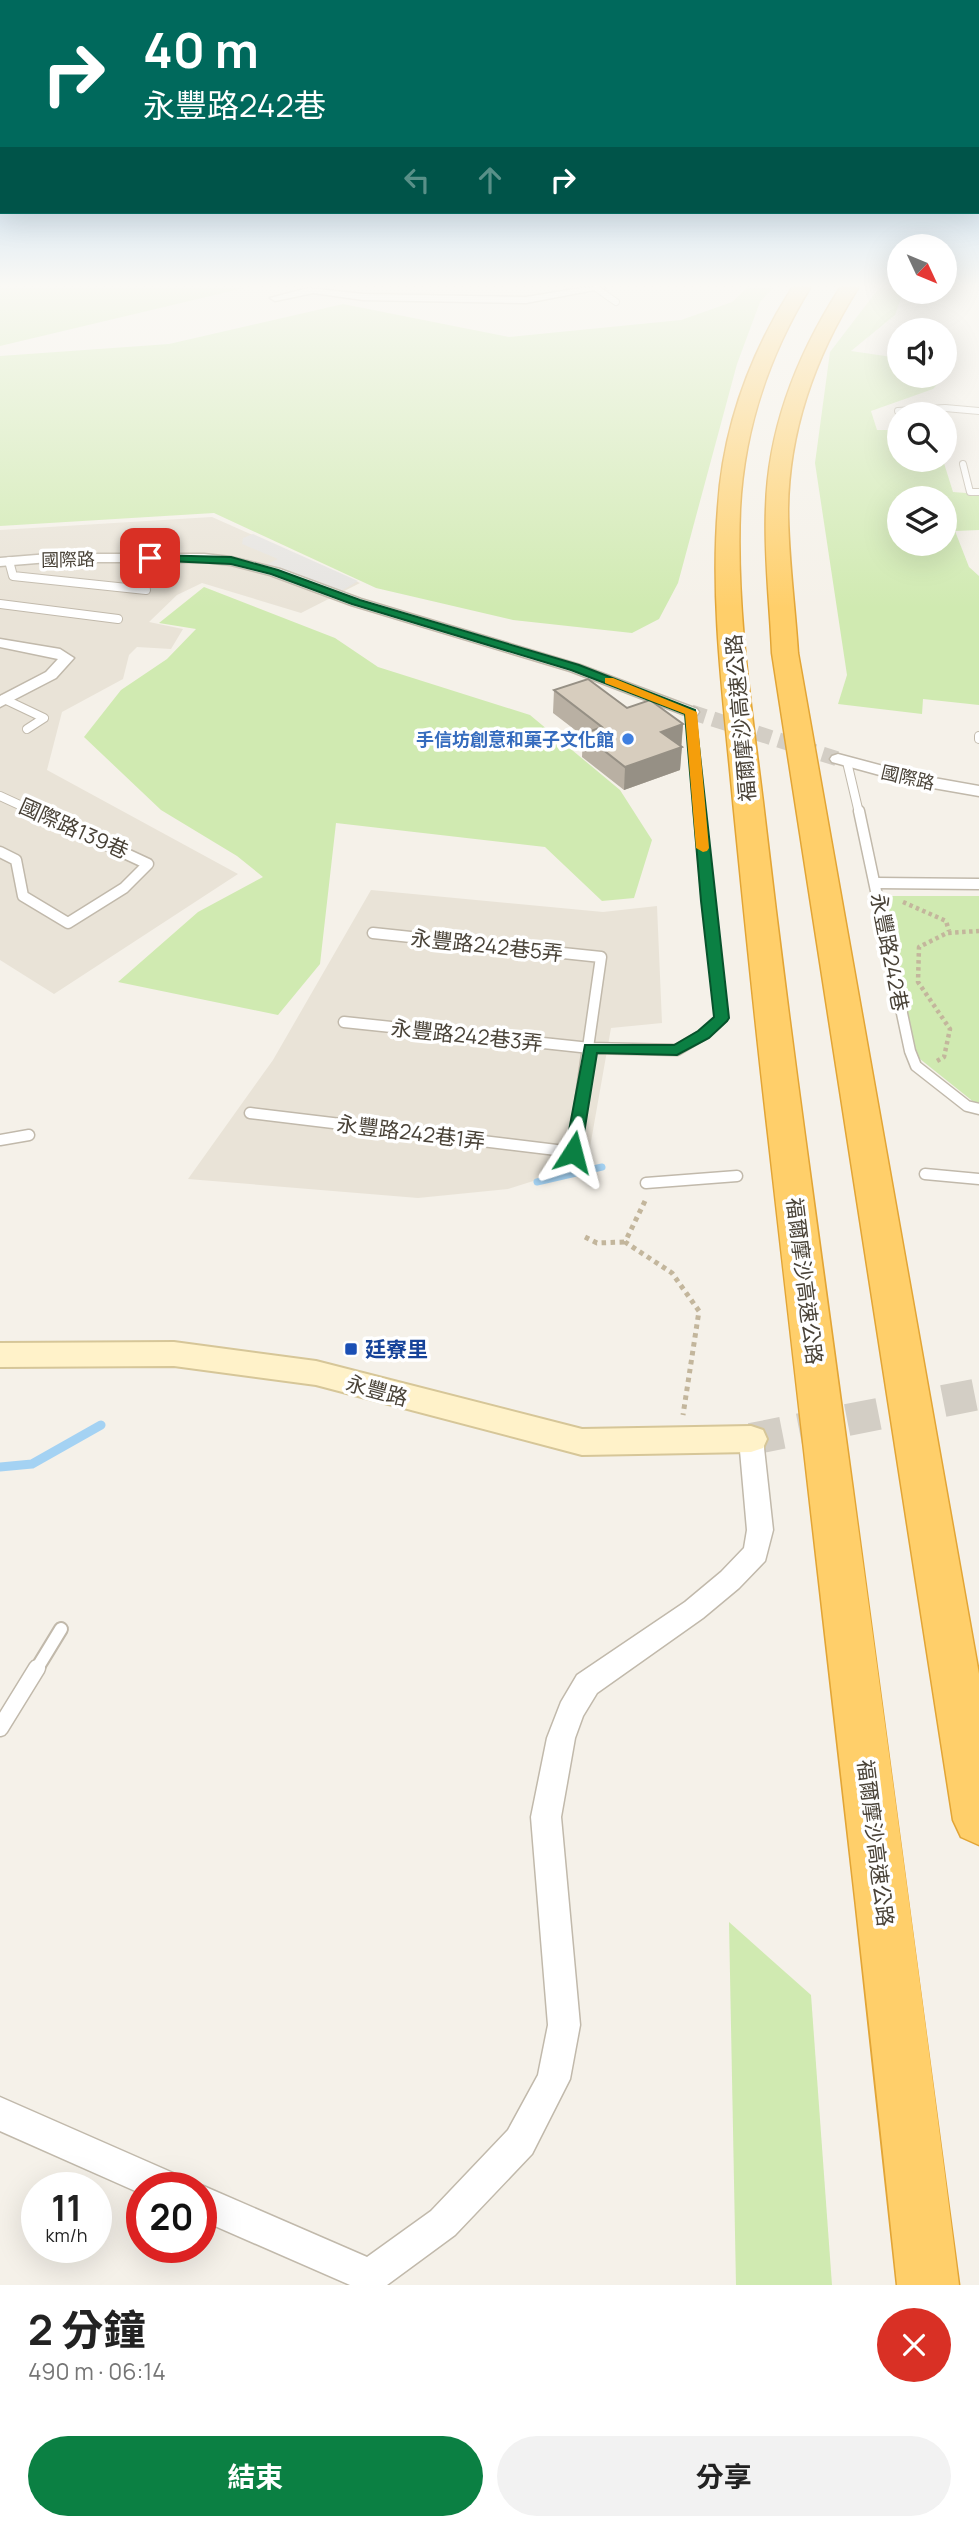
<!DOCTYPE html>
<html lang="zh-TW">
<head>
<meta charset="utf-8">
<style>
	body { margin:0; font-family:Manrope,"Noto Sans TC",sans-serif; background:#f2f2f2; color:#222; height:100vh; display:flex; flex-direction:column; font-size:26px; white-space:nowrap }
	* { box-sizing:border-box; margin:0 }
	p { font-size:23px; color:#767676 }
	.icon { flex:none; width:38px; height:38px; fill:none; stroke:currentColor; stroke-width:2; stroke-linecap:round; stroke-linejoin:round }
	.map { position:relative; height:2285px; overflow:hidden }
	.side { display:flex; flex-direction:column; background:#fff; flex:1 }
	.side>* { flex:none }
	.guide { position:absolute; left:0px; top:0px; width:980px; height:214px; box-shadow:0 7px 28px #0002; background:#00695c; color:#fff; overflow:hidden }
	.needle { width:46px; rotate:134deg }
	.tools { position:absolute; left:887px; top:234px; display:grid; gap:14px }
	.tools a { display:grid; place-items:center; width:70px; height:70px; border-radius:50%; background:#fff; box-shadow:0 7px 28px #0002; font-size:35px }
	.speed { position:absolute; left:21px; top:2172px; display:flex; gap:14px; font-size:35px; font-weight:700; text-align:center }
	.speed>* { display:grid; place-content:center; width:91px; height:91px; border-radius:50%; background:#fff; box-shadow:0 7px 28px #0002; line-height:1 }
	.speed small { font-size:18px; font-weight:400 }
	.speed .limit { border:10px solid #d22; background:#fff; color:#111 }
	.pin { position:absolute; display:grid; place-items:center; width:60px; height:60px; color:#fff; margin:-30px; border-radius:14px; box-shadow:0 4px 10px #0006 }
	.me { position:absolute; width:77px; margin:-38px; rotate:9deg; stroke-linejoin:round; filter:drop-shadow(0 0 5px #0008) }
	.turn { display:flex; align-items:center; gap:24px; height:147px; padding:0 28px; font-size:32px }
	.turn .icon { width:91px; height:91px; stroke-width:2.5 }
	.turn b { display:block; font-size:49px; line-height:60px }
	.lanes { display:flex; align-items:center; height:66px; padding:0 28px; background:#0003; justify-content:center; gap:35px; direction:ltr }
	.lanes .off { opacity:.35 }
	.round { display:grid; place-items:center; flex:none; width:74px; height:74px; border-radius:37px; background:#f2f2f2 }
	.headline { display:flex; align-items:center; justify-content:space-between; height:119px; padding:0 28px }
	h1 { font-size:42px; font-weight:700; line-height:52px }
	.action { display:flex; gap:14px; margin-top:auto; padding:14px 28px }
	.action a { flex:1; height:80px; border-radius:42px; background:#0b8043; color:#fff; font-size:28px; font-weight:700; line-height:80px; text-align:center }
	.action a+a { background:#f2f2f2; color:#222 }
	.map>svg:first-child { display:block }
</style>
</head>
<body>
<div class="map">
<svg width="979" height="2285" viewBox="0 0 979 2285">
	<rect width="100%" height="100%" fill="#f5f1e9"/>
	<!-- residential -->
	<g fill="#e9e3d7">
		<path d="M212,517L360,583L301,613L202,583L177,595L149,622L183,629L171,649L137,647L129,655L123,679L62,712L47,770L238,874L54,994L0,960V530Z"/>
		<path d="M371,890L603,912L657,906L662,1023L611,1028L587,1164L508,1189L418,1198L188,1179L273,1060Z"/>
	</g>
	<!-- green -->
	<g fill="#d0eab1" fill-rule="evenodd">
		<path d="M0,288H244L0,346Z"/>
		<path d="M747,288H773L760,302L737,364L678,583L659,619L632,633L513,620L376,588L214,513L0,526V356L169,344L343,304L509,337L681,320L732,302Z"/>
		<path d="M879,288H899L900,292H903L895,315L851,351L899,358L900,376H945L933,389L871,411L877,430H899L900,460H943L953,492L979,494V530L955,531L969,567L979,576V705L923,699L922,714L838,704L847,675L815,463L830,352ZM900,499H945V544H900Z"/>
		<path d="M204,587L335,638L378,667L530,715L620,790L652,840L634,898L602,901L545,847L336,823L320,964L278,1015L118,982L198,912L263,877L237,856L161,810L84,737L121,690L167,659L196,629L159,623Z"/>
		<path d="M883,896H979V1104L975,1103L915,1055Z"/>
		<path d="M729,1922L811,1995L832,2285H736Z"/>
	</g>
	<!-- parking -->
	<path fill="#e6e4e1" d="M253,534L358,581L338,593L261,567L278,559L242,544L243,538Z"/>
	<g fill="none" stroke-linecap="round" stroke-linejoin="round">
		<!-- stream-far1 -->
		<path stroke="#a4d2f3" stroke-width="7" d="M537,1182L602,1167"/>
		<!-- stream -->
		<path stroke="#a4d2f3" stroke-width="9" d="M0,1467L32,1464L101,1425"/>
		<!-- street-tunnel -->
		<path stroke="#d3cec5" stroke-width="15" stroke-dasharray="15 8" stroke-linecap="butt" d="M691,712L838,759"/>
		<!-- secondary-tunnel -->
		<path stroke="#d3cec5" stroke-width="32" stroke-dasharray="32 17" stroke-linecap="butt" d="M751,1439L979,1394"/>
		<!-- lane-far4 casing -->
		<g stroke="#c1b9ab" stroke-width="8">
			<g id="lane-far4">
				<path d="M596,288L616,302"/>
				<path d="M898,411L945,408L979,411"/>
				<path d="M963,464L970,492H979"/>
			</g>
		</g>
		<!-- lane-far3 casing -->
		<g stroke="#c1b9ab" stroke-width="10">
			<g id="lane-far3">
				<path d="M9,561L13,576L146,590"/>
				<path d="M0,604L118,619"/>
				<path d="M4,699L44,718L27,729"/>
				<path d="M691,712L700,813"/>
				<path d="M979,736V739"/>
				<path d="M847,762L859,813"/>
				<path d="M0,796L37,813"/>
			</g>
		</g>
		<!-- lane-far2 casing -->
		<g stroke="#c1b9ab" stroke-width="13">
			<g id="lane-far2">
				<path d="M859,811L910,1051L916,1066L967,1106L979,1109"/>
				<path d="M0,852L16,860L23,896L68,923L124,888L148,864L34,811"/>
				<path d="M876,883L979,884"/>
				<path d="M344,1022L590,1048L677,1050L704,1034L722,1018L707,901L699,811"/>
				<path d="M250,1113L573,1152L601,957L373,933"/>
				<path d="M0,1140L29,1135"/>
				<path d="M925,1174L979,1179"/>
				<path d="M646,1183L737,1176"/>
			</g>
		</g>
		<!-- lane-far1 casing -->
		<g stroke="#c1b9ab" stroke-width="16">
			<path id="lane-far1" d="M36,1670L61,1629"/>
		</g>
		<!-- lane casing -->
		<g stroke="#c1b9ab" stroke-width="19">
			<path id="lane" d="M0,1728L37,1668"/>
		</g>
		<!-- street casing -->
		<g stroke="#c1b9ab" stroke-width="3">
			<g id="street">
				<path d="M308,288L363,294L526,297L581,288H605L526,303L363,300L313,293L275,301L270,298Z"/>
				<path d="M49,554H204L231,557L280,569L361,599L580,665L697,709L699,712L697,715H685L570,671L351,605L270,575L231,565L204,562H49L0,566V558Z"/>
				<path d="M0,639L60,649L74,658L56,678L0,707V696L46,672L58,659L0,647Z"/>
				<path d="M838,754L917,775L979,786V796L916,785L832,762L830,759L832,756Z"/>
				<path d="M751,1429L760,1432L763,1439L773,1530L765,1561L739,1588L703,1618L597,1693L583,1716L575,1738L561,1817L580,2025L570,2079L532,2154L455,2235L387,2285H350L201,2220V2188H195L201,2185L367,2257L431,2211L508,2130L538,2075L548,2025L531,1817L547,1738L561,1702L577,1675L685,1602L721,1572L744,1548L747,1530L739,1439L742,1432Z"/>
				<path d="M0,2097L180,2176L185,2188H142V2194L0,2131Z"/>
			</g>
		</g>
		<!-- secondary casing -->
		<g stroke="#d6c698" stroke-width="4">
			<path id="secondary" d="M174,1342L316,1361L582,1429L751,1426L763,1430L767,1439L763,1448L751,1452L582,1455L316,1385L174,1366L0,1367V1343Z"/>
		</g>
		<!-- highway casing -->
		<g stroke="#e2a536" stroke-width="3">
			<g id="highway">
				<path d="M792,288H810C769,355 744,430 740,509C736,607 751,705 763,802C776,914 790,1025 805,1136C856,1519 911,1901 959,2285H897C857,1901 811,1518 768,1134C755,1023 744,912 733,801C724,703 710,605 718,507C723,428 750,354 792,288Z"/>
				<path d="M840,288H858C816,355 789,429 788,509C788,557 795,605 798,653L979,1674V1845L961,1837L953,1820L772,653C770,605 764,557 766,508C768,428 797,355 840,288Z"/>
			</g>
		</g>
		<!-- path-far1 -->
		<g stroke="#c3b69c" stroke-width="4.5" stroke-dasharray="3.5 3.5" stroke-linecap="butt">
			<path d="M903,902L946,921L949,931"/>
			<path d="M937,1061L944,1057L950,1029L918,982L919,947L947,933L979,931"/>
		</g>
		<!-- path -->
		<g stroke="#c3b69c" stroke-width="5" stroke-dasharray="4.5 4.5" stroke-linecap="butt">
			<path d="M645,1201L625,1242L672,1273L699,1311L683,1415"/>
			<path d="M585,1237L597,1243L625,1242"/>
		</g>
		<!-- lane-far4 -->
		<use href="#lane-far4" stroke="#fff" stroke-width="6"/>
		<!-- lane-far3 -->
		<use href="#lane-far3" stroke="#fff" stroke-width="8"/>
		<!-- lane-far2 -->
		<use href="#lane-far2" stroke="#fff" stroke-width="10"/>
		<!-- lane-far1 -->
		<use href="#lane-far1" stroke="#fff" stroke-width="12"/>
		<!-- lane -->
		<use href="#lane" stroke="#fff" stroke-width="16"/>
		<!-- street -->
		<use href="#street" fill="#fff" fill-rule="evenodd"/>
		<!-- secondary -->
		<use href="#secondary" fill="#fff2c9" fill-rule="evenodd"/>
		<!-- highway -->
		<use href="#highway" fill="#ffcf6a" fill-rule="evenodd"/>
	</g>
	<!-- wall -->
	<path fill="#b9b0a3" d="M554,690L627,708L683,724L680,770L624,790L582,757L583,736L553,713Z"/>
	<!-- shaded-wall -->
	<g fill="#969085">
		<path d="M683,724L681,747L661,732Z"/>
		<path d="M682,747L680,770L624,790L625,767Z"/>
	</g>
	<!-- building -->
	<path fill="#d7cdbe" stroke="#969085" stroke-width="2" d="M588,679L627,708L650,700L683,724L661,732L682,747L625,767L583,734L602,727L554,690Z"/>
	<!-- sky -->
	<linearGradient id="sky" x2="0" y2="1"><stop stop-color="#8dc0ec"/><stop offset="0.47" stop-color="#faf9f5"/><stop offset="1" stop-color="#faf9f5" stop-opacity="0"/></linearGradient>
	<rect width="979" height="608" fill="url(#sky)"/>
	<!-- route -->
	<path fill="#0b8043" stroke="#07532c" stroke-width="2" d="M150,555L231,557L278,570L360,600L579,665L695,710L729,1018L727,1021L709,1038L677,1055L597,1053L581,1152L573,1158L567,1156L565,1152L585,1045H674L698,1031L714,1017L701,901L685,714L571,670L352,604L271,574L231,564L147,560L145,558Z"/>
	<!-- slow -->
	<path fill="#f59e0b" d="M605,678H613L697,712L709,848L707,851L703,852L696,848L685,714L605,683Z"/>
	<!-- markers -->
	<circle fill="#3f7fe0" stroke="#fff" stroke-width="2.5" cx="628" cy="739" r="7"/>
	<rect fill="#1a4fb4" stroke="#fff" stroke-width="2.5" x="344" y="1342" width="14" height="14" rx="3.5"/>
	<g text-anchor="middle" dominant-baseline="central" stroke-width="7" stroke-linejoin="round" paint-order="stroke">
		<!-- far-street labels -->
		<g font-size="18" fill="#494237" stroke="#fff">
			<text transform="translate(68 559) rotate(-1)">國際路</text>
			<text transform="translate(908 777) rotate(13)">國際路</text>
		</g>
		<!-- far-shop labels -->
		<g font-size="18" font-weight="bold" fill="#366cbe" stroke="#fff" text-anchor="end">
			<text x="614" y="739">手信坊創意和菓子文化館</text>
		</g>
		<!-- street labels -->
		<g font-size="21" fill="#494237" stroke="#fff">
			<text transform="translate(740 718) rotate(-95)">福爾摩沙高速公路</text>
			<text transform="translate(74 828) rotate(24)">國際路139巷</text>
			<text transform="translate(487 945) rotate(6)">永豐路242巷5弄</text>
			<text transform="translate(890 952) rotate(79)">永豐路242巷</text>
			<text transform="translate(467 1035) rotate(6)">永豐路242巷3弄</text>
			<text transform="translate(411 1132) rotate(7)">永豐路242巷1弄</text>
			<text transform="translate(805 1281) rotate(83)">福爾摩沙高速公路</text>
			<text transform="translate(377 1390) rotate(15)">永豐路</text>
			<text transform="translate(876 1843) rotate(83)">福爾摩沙高速公路</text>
		</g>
		<!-- transit labels -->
		<g font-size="21" font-weight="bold" fill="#164399" stroke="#fff" text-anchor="start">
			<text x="365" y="1349">廷寮里</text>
		</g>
	</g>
</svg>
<div class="tools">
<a><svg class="needle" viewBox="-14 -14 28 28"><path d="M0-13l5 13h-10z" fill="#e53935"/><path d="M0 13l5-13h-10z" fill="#767676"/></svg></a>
<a><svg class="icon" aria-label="sound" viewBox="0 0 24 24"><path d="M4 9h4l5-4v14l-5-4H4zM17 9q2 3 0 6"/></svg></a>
<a><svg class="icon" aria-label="search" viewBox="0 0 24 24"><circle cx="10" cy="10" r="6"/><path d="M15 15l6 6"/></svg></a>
<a><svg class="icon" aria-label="layers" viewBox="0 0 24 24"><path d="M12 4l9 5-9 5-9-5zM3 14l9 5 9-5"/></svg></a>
</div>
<div class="speed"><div>11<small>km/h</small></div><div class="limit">20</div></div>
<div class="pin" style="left:150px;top:558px;background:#d93025"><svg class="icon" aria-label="arrive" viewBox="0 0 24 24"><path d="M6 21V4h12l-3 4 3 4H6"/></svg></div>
<svg class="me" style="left:573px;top:1152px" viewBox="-20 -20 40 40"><path d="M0-17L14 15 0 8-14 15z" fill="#0b8043" stroke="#fff" stroke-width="4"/></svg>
<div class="guide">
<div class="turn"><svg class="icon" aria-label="right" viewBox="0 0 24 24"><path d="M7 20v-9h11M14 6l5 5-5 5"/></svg><div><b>40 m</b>永豐路242巷</div></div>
<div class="lanes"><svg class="icon off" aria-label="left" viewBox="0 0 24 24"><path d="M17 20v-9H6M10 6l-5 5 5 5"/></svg><svg class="icon off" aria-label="ahead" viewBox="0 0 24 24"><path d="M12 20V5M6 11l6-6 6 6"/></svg><svg class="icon" aria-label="right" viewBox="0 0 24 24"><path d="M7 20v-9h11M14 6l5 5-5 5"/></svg></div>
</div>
</div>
<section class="side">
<div class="headline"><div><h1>2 分鐘</h1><p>490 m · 06:14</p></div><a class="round" style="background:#d93025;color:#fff"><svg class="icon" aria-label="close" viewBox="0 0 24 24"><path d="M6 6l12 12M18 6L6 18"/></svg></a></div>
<div class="action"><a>結束</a><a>分享</a></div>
</section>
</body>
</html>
